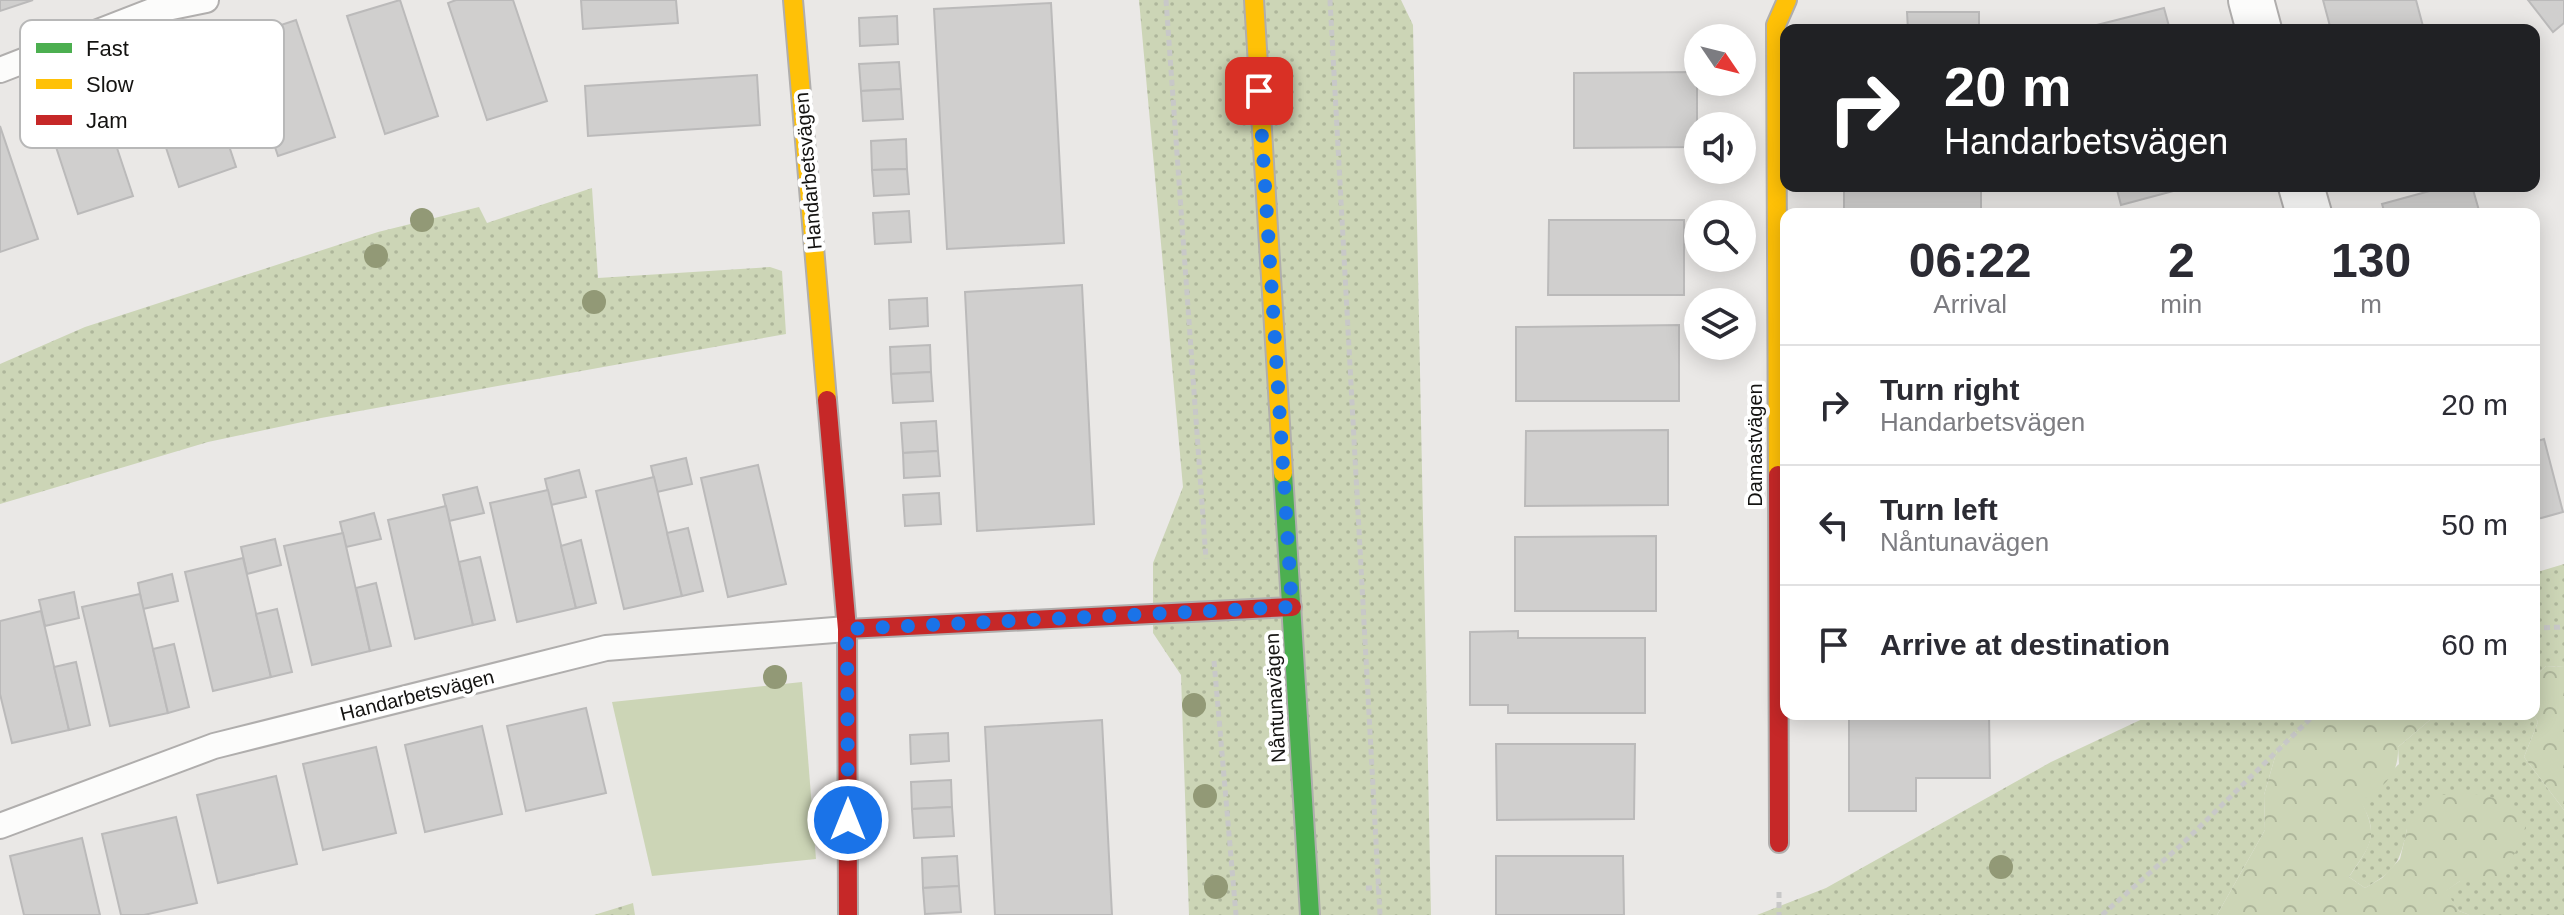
<!DOCTYPE html>
<html lang="en">
<head>
<meta charset="utf-8">
<style>
	body { margin:0; font-family:Helvetica,sans-serif; background:#f2f2f3; color:#2b2b33; height:100vh; display:flex; flex-direction:column; font-size:30px; white-space:nowrap }
	* { box-sizing:border-box; margin:0 }
	p { font-size:26px; color:#7c7c81 }
	.icon { flex:none; width:44px; height:44px; fill:none; stroke:currentColor; stroke-width:2; stroke-linecap:round; stroke-linejoin:round }
	.map { position:relative; flex:1; overflow:hidden }
	.side { position:absolute; left:1780px; top:208px; width:760px; height:512px; display:flex; flex-direction:column; background:#fff; border-radius:16px; box-shadow:0 4px 20px #0003 }
	.side>* { flex:none }
	.banner { position:absolute; left:1780px; top:24px; width:760px; height:168px; border-radius:16px; box-shadow:0 4px 20px #0003; background:#202124; color:#fff; overflow:hidden }
	.needle { width:52px; rotate:125deg }
	.controls { position:absolute; left:1684px; top:24px; display:grid; gap:16px }
	.controls a { display:grid; place-items:center; width:72px; height:72px; border-radius:50%; background:#fff; box-shadow:0 4px 20px #0003; font-size:40px }
	.pin { position:absolute; display:grid; place-items:center; width:68px; height:68px; color:#fff; margin:-34px; border-radius:16px; box-shadow:0 4px 12px #0006 }
	.me { position:absolute; width:88px; margin:-44px; rotate:0deg; stroke-linejoin:round; filter:drop-shadow(0 0 6px #0008) }
	.turn { display:flex; align-items:center; gap:28px; height:168px; padding:0 32px; font-size:36px }
	.turn .icon { width:104px; height:104px; stroke-width:2.5 }
	.turn b { display:block; font-size:56px; line-height:68px }
	.eta { display:flex; justify-content:space-evenly; align-items:center; height:136px; text-align:center }
	.eta b { font-size:48px; font-weight:700; line-height:56px }
	ul { padding:0; list-style:none }
	li { display:flex; align-items:center; gap:24px; height:120px; padding:0 32px; border-top:2px solid #e1e1e2 }
	li div { flex:1 }
	li b { display:block; font-size:30px }
	li em { font-style:normal }
	.map>svg:first-child { display:block }
</style>
</head>
<body>
<div class="map">
<svg width="2564" height="915" viewBox="0 0 2564 915">
	<defs>
		<pattern id="grass-dots" width="8" height="8" patternUnits="userSpaceOnUse" patternTransform="scale(2)"><rect width="8" height="8" fill="#ccd5b6"/><path d="M2 2h.1M6 6h.1" fill="none" stroke="#aeb69b" stroke-width="1.8" stroke-linecap="round"/></pattern>
		<pattern id="forest-crowns" width="20" height="18" patternUnits="userSpaceOnUse" patternTransform="scale(2)"><rect width="20" height="18" fill="#ccd5b6"/><path d="M2 6a3 3 0 1 1 6 0M12 15a3 3 0 1 1 6 0" fill="none" stroke="#aeb69b"/></pattern>
	</defs>
	<rect width="100%" height="100%" fill="#eae8e6"/>
	<!-- grass -->
	<g fill="url(#grass-dots)">
		<path d="M1139,0H1401L1413,25L1431,915H1189L1181,675L1153,633V563L1183,487Z"/>
		<path d="M592,188L598,278L770,267L782,271L786,334L321,418L208,442L0,504V364L85,327L378,232L479,207L487,223Z"/>
		<path d="M2564,564V667L2546,666L2534,677V573Z"/>
		<path d="M2153,714H2315L2277,750L2264,795L2265,830L2217,915H1757L1826,888L2051,762Z"/>
		<path d="M2437,714H2533L2538,722L2524,757L2564,810V915H2470L2459,911L2445,891L2460,881L2407,829C2400,863 2395,871 2365,888L2349,877C2369,847 2381,835 2360,801L2399,764L2398,747Z"/>
		<path d="M633,903L635,915H594Z"/>
	</g>
	<!-- forest -->
	<g fill="url(#forest-crowns)">
		<path d="M2546,666L2564,667V810L2524,757L2538,722L2533,714L2534,677Z"/>
		<path d="M2315,714H2437L2398,747C2399,776 2384,786 2361,801C2380,838 2370,845 2349,877L2365,888L2382,878L2400,859L2407,829L2430,796C2477,792 2487,790 2528,816L2521,843L2498,881H2460L2446,891L2459,911L2470,915H2217L2265,830L2264,795L2277,750Z"/>
	</g>
	<!-- park -->
	<path fill="#ccd5b6" d="M802,682L816,859L652,876L612,702Z"/>
	<!-- building -->
	<g fill="#d0cfce" stroke="#bbbaba" stroke-width="2">
		<path d="M0,0H33L0,11Z"/>
		<path d="M400,0L438,116L385,134L347,16Z"/>
		<path d="M456,0H513L547,101L487,120L448,3Z"/>
		<path d="M581,0H676L678,23L583,29Z"/>
		<path d="M2323,0H2416L2424,30H2331Z"/>
		<path d="M2528,0H2564V23L2553,32Z"/>
		<path d="M1051,3L1064,243L947,249L934,9Z"/>
		<path d="M2164,8L2170,30H2077Z"/>
		<path d="M1907,12H1979V30H1908Z"/>
		<path d="M897,16L898,44L860,46L859,18Z"/>
		<path d="M296,20L335,137L278,156L239,39Z"/>
		<path d="M197,50L236,167L179,187L140,69Z"/>
		<path d="M899,62L901,89L861,91L859,64Z"/>
		<path d="M1697,72V147L1574,148V73Z"/>
		<path d="M757,75L760,125L588,136L585,86Z"/>
		<path d="M94,79L133,196L78,214L40,98Z"/>
		<path d="M901,89L903,119L863,121L861,91Z"/>
		<path d="M0,126L38,239L0,252Z"/>
		<path d="M906,139L907,169L872,170L871,141Z"/>
		<path d="M907,169L909,194L874,196L872,170Z"/>
		<rect x="1844" y="186" width="137" height="28"/>
		<path d="M2116,186H2192L2121,205Z"/>
		<path d="M2448,186H2472L2480,214H2385L2382,204Z"/>
		<path d="M909,211L911,242L875,244L873,213Z"/>
		<path d="M1549,220H1684V295H1548Z"/>
		<path d="M1082,285L1094,524L977,531L965,292Z"/>
		<path d="M927,298L928,326L890,329L889,300Z"/>
		<path d="M1679,325V401H1516V327Z"/>
		<path d="M930,345L931,372L891,374L890,347Z"/>
		<path d="M931,372L933,401L893,403L891,374Z"/>
		<path d="M936,421L938,451L903,453L901,423Z"/>
		<path d="M1668,430V505L1525,506L1526,431Z"/>
		<path d="M2544,439L2563,512L2534,520V442Z"/>
		<path d="M938,451L940,476L904,478L903,453Z"/>
		<path d="M686,458L692,484L657,492L651,466Z"/>
		<path d="M758,465L786,584L728,597L701,478Z"/>
		<path d="M579,470L586,497L551,505L545,479Z"/>
		<path d="M654,477L682,596L624,609L596,491Z"/>
		<path d="M477,487L484,513L449,521L443,495Z"/>
		<path d="M548,490L576,608L517,622L490,503Z"/>
		<path d="M939,493L941,524L905,526L903,495Z"/>
		<path d="M446,506L473,625L415,639L388,520Z"/>
		<path d="M374,513L381,539L346,547L340,522Z"/>
		<path d="M688,528L703,591L682,596L667,533Z"/>
		<path d="M343,533L370,651L312,665L284,546Z"/>
		<path d="M1656,536V611H1515V537Z"/>
		<path d="M275,539L281,565L247,574L241,547Z"/>
		<path d="M581,540L596,603L576,608L561,546Z"/>
		<path d="M480,557L495,620L473,625L459,562Z"/>
		<path d="M243,558L271,677L213,691L185,572Z"/>
		<path d="M172,574L178,601L143,609L138,583Z"/>
		<path d="M376,583L391,646L370,651L356,588Z"/>
		<path d="M74,592L79,618L45,626L39,600Z"/>
		<path d="M140,594L168,713L110,726L82,607Z"/>
		<path d="M277,609L292,672L271,677L256,614Z"/>
		<path d="M41,611L69,730L12,743L0,694V621Z"/>
		<path d="M1518,631V638H1645V713H1508V705H1470V632Z"/>
		<path d="M174,644L189,707L168,713L153,649Z"/>
		<path d="M76,662L90,725L69,730L54,667Z"/>
		<path d="M586,708L606,793L526,811L507,726Z"/>
		<path d="M1849,714H1989L1990,778H1916V811H1849Z"/>
		<path d="M1102,720L1112,915H995L985,727Z"/>
		<path d="M482,726L502,814L425,832L405,745Z"/>
		<path d="M948,733L949,761L911,764L910,735Z"/>
		<path d="M1496,744H1635L1634,819L1497,820Z"/>
		<path d="M376,747L396,833L323,850L303,764Z"/>
		<path d="M276,776L297,864L218,883L197,795Z"/>
		<path d="M951,780L952,807L912,809L911,782Z"/>
		<path d="M952,807L954,836L914,838L912,809Z"/>
		<path d="M176,817L197,903L144,915H121L102,834Z"/>
		<path d="M82,838L100,915H24L10,856Z"/>
		<path d="M957,856L959,886L923,888L922,858Z"/>
		<path d="M1496,856H1623L1624,915H1496Z"/>
		<path d="M959,886L961,912L925,914L923,888Z"/>
	</g>
	<g fill="none" stroke-linecap="round" stroke-linejoin="round">
		<!-- lane casing -->
		<g stroke="#b0aead" stroke-width="28">
			<g id="lane">
				<path d="M0,70L152,11L206,0"/>
				<path d="M0,826L214,746L606,648L847,629"/>
			</g>
		</g>
		<!-- street casing -->
		<g stroke="#b0aead" stroke-width="48">
			<g id="street">
				<path d="M2251,0L2259,30"/>
				<path d="M2301,186L2309,214"/>
			</g>
		</g>
		<!-- fast casing -->
		<g stroke="#b0aead" stroke-width="22">
			<path id="fast" d="M1283,473L1310,915"/>
		</g>
		<!-- slow casing -->
		<g stroke="#b0aead" stroke-width="22">
			<g id="slow">
				<path d="M793,0L827,400"/>
				<path d="M1254,0L1283,473"/>
				<path d="M1778,475L1776,25L1787,0"/>
			</g>
		</g>
		<!-- jam casing -->
		<g stroke="#b0aead" stroke-width="22">
			<g id="jam">
				<path d="M827,400L847,629L848,915"/>
				<path d="M1778,475L1779,843"/>
				<path d="M847,629L1292,607"/>
			</g>
		</g>
		<!-- path -->
		<g stroke="#c8c8c8" stroke-width="5" stroke-dasharray="6 4" stroke-linecap="butt">
			<path d="M1166,0L1206,559"/>
			<path d="M1330,0L1380,915"/>
			<path d="M2534,628L2564,627"/>
			<path d="M1214,661L1236,915"/>
			<path d="M1366,888H1379"/>
			<path d="M1779,892V915"/>
			<path d="M2102,915L2180,846L2315,714"/>
		</g>
		<!-- lane -->
		<use href="#lane" stroke="#fcfcfb" stroke-width="24"/>
		<!-- street -->
		<use href="#street" stroke="#fcfcfb" stroke-width="44"/>
		<!-- fast -->
		<use href="#fast" stroke="#4caf50" stroke-width="18"/>
		<!-- slow -->
		<use href="#slow" stroke="#ffc107" stroke-width="18"/>
		<!-- jam -->
		<use href="#jam" stroke="#c62828" stroke-width="18"/>
	</g>
	<!-- trees -->
	<g fill="#929976">
		<circle cx="422" cy="220" r="12"/>
		<circle cx="376" cy="256" r="12"/>
		<circle cx="594" cy="302" r="12"/>
		<circle cx="775" cy="677" r="12"/>
		<circle cx="1194" cy="705" r="12"/>
		<circle cx="1205" cy="796" r="12"/>
		<circle cx="2001" cy="867" r="12"/>
		<circle cx="1216" cy="887" r="12"/>
	</g>
	<g fill="none" stroke-linecap="round" stroke-linejoin="round">
		<!-- route -->
		<path stroke="#1a73e8" stroke-width="14" stroke-dasharray="0 25.2" d="M848,820L847,629L1292,607L1259,91"/>
	</g>
	<g text-anchor="middle" dominant-baseline="central" stroke-width="8" stroke-linejoin="round" paint-order="stroke">
		<!-- street labels -->
		<g font-size="20" fill="#141311" stroke="#fff">
			<text transform="translate(808 171) rotate(-95)">Handarbetsvägen</text>
			<text transform="translate(1755 445) rotate(-90)">Damastvägen</text>
			<text transform="translate(417 695) rotate(-14)">Handarbetsvägen</text>
			<text transform="translate(1275 698) rotate(-93)">Nåntunavägen</text>
		</g>
	</g>
	<!-- legend -->
	<rect x="20" y="20" width="264" height="128" rx="12" fill="#fff" stroke="#b8b8b8" stroke-width="2"/>
	<rect x="36" y="43" width="36" height="10" fill="#4caf50"/>
	<rect x="36" y="79" width="36" height="10" fill="#ffc107"/>
	<rect x="36" y="115" width="36" height="10" fill="#c62828"/>
	<g font-size="22" fill="#141311">
		<text x="86" y="56">Fast</text>
		<text x="86" y="92">Slow</text>
		<text x="86" y="128">Jam</text>
	</g>
</svg>
<div class="controls">
<a><svg class="needle" viewBox="-14 -14 28 28"><path d="M0-13l5 13h-10z" fill="#e53935"/><path d="M0 13l5-13h-10z" fill="#7c7c81"/></svg></a>
<a><svg class="icon" aria-label="sound" viewBox="0 0 24 24"><path d="M4 9h4l5-4v14l-5-4H4zM17 9q2 3 0 6"/></svg></a>
<a><svg class="icon" aria-label="search" viewBox="0 0 24 24"><circle cx="10" cy="10" r="6"/><path d="M15 15l6 6"/></svg></a>
<a><svg class="icon" aria-label="layers" viewBox="0 0 24 24"><path d="M12 4l9 5-9 5-9-5zM3 14l9 5 9-5"/></svg></a>
</div>
<div class="pin" style="left:1259px;top:91px;background:#d93025"><svg class="icon" aria-label="arrive" viewBox="0 0 24 24"><path d="M6 21V4h12l-3 4 3 4H6"/></svg></div>
<svg class="me" style="left:848px;top:820px" viewBox="-20 -20 40 40"><circle r="17" fill="#1a73e8" stroke="#fff" stroke-width="3"/><path d="M0-11L8 9 0 5-8 9z" fill="#fff"/></svg>
<div class="banner">
<div class="turn"><svg class="icon" aria-label="right" viewBox="0 0 24 24"><path d="M7 20v-9h11M14 6l5 5-5 5"/></svg><div><b>20 m</b>Handarbetsvägen</div></div>
</div>
<section class="side">
<div class="eta">
<div><b>06:22</b><p>Arrival</p></div>
<div><b>2</b><p>min</p></div>
<div><b>130</b><p>m</p></div>
</div>
<ul>
<li><svg class="icon" aria-label="right" viewBox="0 0 24 24"><path d="M7 20v-9h11M14 6l5 5-5 5"/></svg><div><b>Turn right</b><p>Handarbetsvägen</p></div><em>20 m</em></li>
<li><svg class="icon" aria-label="left" viewBox="0 0 24 24"><path d="M17 20v-9H6M10 6l-5 5 5 5"/></svg><div><b>Turn left</b><p>Nåntunavägen</p></div><em>50 m</em></li>
<li><svg class="icon" aria-label="arrive" viewBox="0 0 24 24"><path d="M6 21V4h12l-3 4 3 4H6"/></svg><div><b>Arrive at destination</b></div><em>60 m</em></li>
</ul>
</section>
</div>
</body>
</html>
